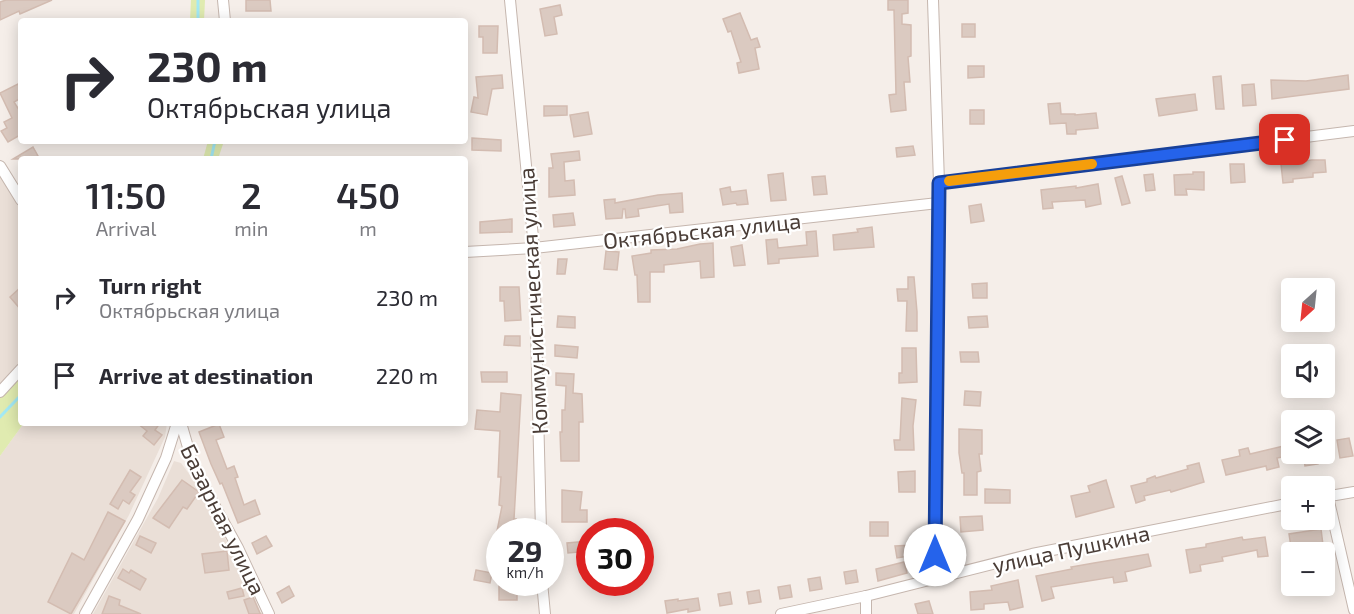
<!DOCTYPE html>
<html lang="en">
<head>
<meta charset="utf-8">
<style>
	body { margin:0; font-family:"Exo 2",sans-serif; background:#f2f2f3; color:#2b2b33; height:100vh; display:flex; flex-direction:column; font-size:22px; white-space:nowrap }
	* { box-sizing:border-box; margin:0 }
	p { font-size:20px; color:#7c7c81 }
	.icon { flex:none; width:33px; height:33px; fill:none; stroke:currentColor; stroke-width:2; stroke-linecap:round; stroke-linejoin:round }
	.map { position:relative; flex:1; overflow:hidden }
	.sheet { position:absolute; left:18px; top:156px; width:450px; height:270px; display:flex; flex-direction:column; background:#fff; border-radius:6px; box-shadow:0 3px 15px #0003 }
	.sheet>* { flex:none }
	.top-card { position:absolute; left:18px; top:18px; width:450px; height:126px; border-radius:6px; box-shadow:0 3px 15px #0003; background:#fff; color:#2b2b33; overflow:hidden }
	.needle { width:39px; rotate:207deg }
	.controls { position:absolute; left:1281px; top:278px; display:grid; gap:12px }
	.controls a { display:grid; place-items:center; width:54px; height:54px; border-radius:6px; background:#fff; box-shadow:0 3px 15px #0003; font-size:30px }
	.speed { position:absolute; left:486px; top:518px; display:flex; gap:12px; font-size:30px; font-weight:700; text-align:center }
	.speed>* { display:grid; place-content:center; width:78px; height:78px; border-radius:50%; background:#fff; box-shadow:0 3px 15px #0003; line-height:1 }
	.speed small { font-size:15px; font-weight:400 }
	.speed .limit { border:9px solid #d22; background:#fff; color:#111 }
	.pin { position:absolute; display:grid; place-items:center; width:51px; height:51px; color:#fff; margin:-26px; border-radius:12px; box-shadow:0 3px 9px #0006 }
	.me { position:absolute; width:66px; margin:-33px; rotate:0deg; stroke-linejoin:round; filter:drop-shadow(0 0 4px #0008) }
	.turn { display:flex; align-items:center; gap:21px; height:126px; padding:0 30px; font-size:27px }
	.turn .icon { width:78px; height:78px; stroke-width:2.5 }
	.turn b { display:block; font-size:42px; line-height:51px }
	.eta { display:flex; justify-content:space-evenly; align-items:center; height:102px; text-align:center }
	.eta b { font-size:36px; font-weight:600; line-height:42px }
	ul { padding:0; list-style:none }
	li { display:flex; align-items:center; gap:18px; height:78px; padding:0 30px }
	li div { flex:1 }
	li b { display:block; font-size:22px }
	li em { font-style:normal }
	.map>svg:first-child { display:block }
</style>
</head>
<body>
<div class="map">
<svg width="1354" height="614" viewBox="0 0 1354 614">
	<rect width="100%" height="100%" fill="#f5eee9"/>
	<!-- residential -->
	<g fill="#eadfd7">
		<path d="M0,177L21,210V376L0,398Z"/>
		<path d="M24,423H167L165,437L129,515L74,614H0V456Z"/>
		<path d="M174,461L181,463L199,487L251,589L261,614H93L158,498Z"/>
	</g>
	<!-- green -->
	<g fill="#e0ebb0">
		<path d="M191,0H205L204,21H190Z"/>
		<path d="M208,141H224L218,159H203Z"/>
		<path d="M21,376V423H24L0,456V398Z"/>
	</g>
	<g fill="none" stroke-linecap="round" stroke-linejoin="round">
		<!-- stream -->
		<g stroke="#a3e9f4" stroke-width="3">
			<path d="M198,21V0"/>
			<path d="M211,159L215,141"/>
			<path d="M0,417L21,395"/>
		</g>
	</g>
	<!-- building -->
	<g fill="#dbcac1" stroke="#d3bcb1" stroke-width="1.5">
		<path d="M6,0H52L20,14L19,11L0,20V2Z"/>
		<path d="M246,0H270L271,11H246Z"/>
		<path d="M888,0H908V13L902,14V24L911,25V56L908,57L910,82H904L906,110L891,112L889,95L896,94L894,10H888Z"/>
		<path d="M560,5L562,15L554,17L557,34L545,36L540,9Z"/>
		<path d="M740,13L751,40L757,38L760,47L755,48L759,69L739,73L737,63L741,62L731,31L728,32L723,19Z"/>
		<rect x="962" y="24" width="13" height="13"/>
		<path d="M479,26H498L497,53H483V37H479Z"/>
		<path d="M968,66H984V77L968,78Z"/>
		<path d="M502,75L503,88L492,89L487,115L471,112L474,97L478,98L476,77Z"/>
		<path d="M1348,75L1349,89L1272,99L1271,80L1306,81Z"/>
		<path d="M1221,76L1224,109H1216L1213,77Z"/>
		<path d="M18,84L21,89V98L14,102L21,113V137L20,135L8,142L1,131L7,128L4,122L12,118L0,93Z"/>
		<path d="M1254,84L1256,105L1243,106L1242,85Z"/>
		<path d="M1195,94L1197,110L1159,116L1156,99Z"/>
		<path d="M1060,103L1061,114H1075V115L1096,113L1098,128L1076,130V134H1067L1066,123L1050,124L1048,104Z"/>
		<path d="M544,106H567V115L544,116Z"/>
		<rect x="970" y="110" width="14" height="14"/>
		<path d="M588,112L592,134L574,137L570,115Z"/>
		<path d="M472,138L501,140V151L472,150Z"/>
		<path d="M913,146L915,155L897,157L896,148Z"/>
		<path d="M33,147L38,156L33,159H13Z"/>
		<path d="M579,151L580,160L564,162L565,181L574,180L575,195L549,197V168H553L551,154Z"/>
		<path d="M1312,160H1325L1326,172L1313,173V177L1293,179V182L1283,183L1281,164Z"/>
		<path d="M1230,164H1244L1245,182L1231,183Z"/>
		<path d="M1193,172H1204V190L1186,189L1187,195H1175L1174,175L1193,174Z"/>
		<path d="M783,173L786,200L771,201L768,175Z"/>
		<path d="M1153,174L1155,190L1146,191L1144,175Z"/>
		<path d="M825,176L827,194L814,195L812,177Z"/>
		<path d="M1122,176L1130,203L1122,205L1115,178Z"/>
		<path d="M1098,184L1101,204L1086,207L1085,200L1052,202L1053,208L1043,209L1041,190L1076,186V188Z"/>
		<path d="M730,187L731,192L746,190L748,204L737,205L736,203L723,205L720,189Z"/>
		<path d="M682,193L683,212L670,213L669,204L638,209L639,216L626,218L625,209H623L622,218L606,219L604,200L615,199V203L658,195Z"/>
		<path d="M981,204L984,221L971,223L969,206Z"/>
		<path d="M573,213L575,225L554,227L553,215Z"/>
		<path d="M512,219V232L480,233V222Z"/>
		<path d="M872,227L874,247L834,250L833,235L858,232L857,229Z"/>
		<path d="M816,231L818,256L779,259V263L768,264L766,240L777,239L778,248L807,245L806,232Z"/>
		<path d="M713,243L714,277L701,278L700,261L664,265V272H650V302H638L637,275H635L632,256L651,253V250L677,249L700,244Z"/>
		<path d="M742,245L745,265L734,266L731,247Z"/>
		<path d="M606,251L619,252L617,270L604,269Z"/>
		<path d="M558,259H567L565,274H557Z"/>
		<path d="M908,277H914L917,312V331H906L907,301H898L897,289H908Z"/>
		<path d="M987,283V298H973L972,284Z"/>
		<path d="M21,287V310L10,297Z"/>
		<path d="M500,287H519L521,320L505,321L504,301H500Z"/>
		<path d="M558,316L575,317V328L557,327Z"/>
		<path d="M987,316L988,327L969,328L968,317Z"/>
		<path d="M505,336H520V346L504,345Z"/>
		<path d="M555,345L578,347L577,358L555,356Z"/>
		<path d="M902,348H916L917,382L899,383V373H902Z"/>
		<path d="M960,352H978L979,362H961Z"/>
		<path d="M481,372H507V382H482Z"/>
		<path d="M556,373L574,374L573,393L582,394L583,422H579V461H561L560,432H562V410H565L566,386L556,385Z"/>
		<path d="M965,391L981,392L980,406L964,405Z"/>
		<path d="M501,393L521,395L514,519H516L514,531H497L502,506L499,505L501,477H498L500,431L475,429L477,410L500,412Z"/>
		<path d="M902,398L916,400L913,426L914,450H895L894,440H900Z"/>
		<path d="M137,423H160L155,430L162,435L154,445L143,436L147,431Z"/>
		<path d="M219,424L224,437L216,440L227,469L234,466L238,477L235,478L244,505L255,500L260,514L238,523L222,483L220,484L211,464L199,432Z"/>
		<path d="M959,429L982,430V454H979L981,471L977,472V495H964V473H962L959,453Z"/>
		<path d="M1349,438L1353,456L1340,458L1337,440Z"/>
		<path d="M1292,444V455L1277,458L1279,467L1267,470L1266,466L1226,475L1222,460L1240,456L1239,450L1248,448L1250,454Z"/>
		<path d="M1303,453H1316L1318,464L1305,466Z"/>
		<path d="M1199,463L1204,482L1171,492L1170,490L1144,496L1145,500L1136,503L1131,486L1147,482V479L1155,476L1156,478L1188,469L1187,466Z"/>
		<path d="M130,470L141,477L130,492L135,495L129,504L123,500L118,509L110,504Z"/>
		<path d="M915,471V492H899L898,472Z"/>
		<path d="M182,480L199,492L187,509L183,507L169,528L153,518Z"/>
		<path d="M1106,480L1114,507L1076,517L1071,496L1090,492L1088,486Z"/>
		<path d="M985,489L1010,490V503H985Z"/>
		<path d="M562,490L582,492L580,510H587V522H562Z"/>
		<path d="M108,512L125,521L71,614L48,602L72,553L84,560Z"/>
		<path d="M982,516L983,530L961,532L960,517Z"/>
		<rect x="870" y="522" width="18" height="14"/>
		<path d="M1321,529L1323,545L1314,546L1313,544L1291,547L1289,534Z"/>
		<path d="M140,536L156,543L151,553L136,545Z"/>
		<path d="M266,536L272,546L257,554L252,543Z"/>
		<path d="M1242,537L1243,540L1265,537L1268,556L1258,557L1257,550L1222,557L1223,561L1200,565L1201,571L1190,573L1186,550L1206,547V544Z"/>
		<path d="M589,541L590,551L568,553L567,543Z"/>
		<path d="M491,544L500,545V558L489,557Z"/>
		<path d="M914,545V555L897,558L895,546Z"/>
		<path d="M227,551L229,570L205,573L202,554Z"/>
		<path d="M1148,554L1151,566L1125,572L1127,581L1114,583L1113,577L1051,587L1054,598L1042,601L1036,576L1072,569L1071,567L1094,563Z"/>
		<path d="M904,562L907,573L878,581L876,569Z"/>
		<path d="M123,569L129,573L131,570L146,579L140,590L118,578Z"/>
		<path d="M476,570L492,573L490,583L474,580Z"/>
		<path d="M856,570L858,582L846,584L844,572Z"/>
		<path d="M820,577L822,589L810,591L808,579Z"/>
		<path d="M1018,580L1023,607L1010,610L1008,602L984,604V609L971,610L970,592L992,590L991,586Z"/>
		<path d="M790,585L792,597L780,599L778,587Z"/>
		<path d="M289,586L294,596L282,603L277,593Z"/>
		<path d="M499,586L517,587V600H499Z"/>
		<path d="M242,588L244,596L229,599L227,592Z"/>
		<path d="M759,590L761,602L749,604L747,592Z"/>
		<path d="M730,592L732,604L720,606L718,594Z"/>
		<path d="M109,596L120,600L119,605L141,614H102Z"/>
		<path d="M253,597L260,613L261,614H249L244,600Z"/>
		<path d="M698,598L700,610L688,612V609L667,613L665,601L678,599V601Z"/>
		<path d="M929,601L933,614H918L915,604Z"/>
	</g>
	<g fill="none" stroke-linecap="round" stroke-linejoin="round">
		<!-- street casing -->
		<g stroke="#c5b6ae" stroke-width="12">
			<g id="street">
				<path d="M223,0L225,21"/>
				<path d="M510,0L534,248L541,531"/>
				<path d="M933,0L939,183L935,578"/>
				<path d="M0,166L21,200"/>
				<path d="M939,183L1354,131"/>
				<path d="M465,252L534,248L938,203"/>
				<path d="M0,392L21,369"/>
				<path d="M181,423L194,468L238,548L269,614"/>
				<path d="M1324,497L1354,492"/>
				<path d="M1328,497L1354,610"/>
				<path d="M542,582L545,614"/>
				<path d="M85,614L138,519L166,458L177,423"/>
				<path d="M781,614L866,596L1032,554L1292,503"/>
				<path d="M866,614V596"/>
			</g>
		</g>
		<!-- street -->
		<use href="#street" stroke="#fff" stroke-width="10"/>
	</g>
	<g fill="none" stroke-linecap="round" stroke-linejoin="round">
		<!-- route casing -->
		<g stroke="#184099" stroke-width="15">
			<path id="route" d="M935,555L939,183L1285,140"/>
		</g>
		<!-- route -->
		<use href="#route" stroke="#2563eb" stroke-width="10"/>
		<!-- slow -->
		<path stroke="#f59e0b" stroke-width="10" d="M949,181L1092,164"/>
	</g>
	<g text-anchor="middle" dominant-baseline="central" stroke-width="4.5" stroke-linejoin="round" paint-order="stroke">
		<!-- street labels -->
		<g font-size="22" fill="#4a3d37" stroke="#fff">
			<text transform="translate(702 230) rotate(-6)">Октябрьская улица</text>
			<text transform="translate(532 301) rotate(-93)">Коммунистическая улица</text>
			<text transform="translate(224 519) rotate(64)">Базарная улица</text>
			<text transform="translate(1071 548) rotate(-12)">улица Пушкина</text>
		</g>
	</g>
</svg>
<div class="controls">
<a><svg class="needle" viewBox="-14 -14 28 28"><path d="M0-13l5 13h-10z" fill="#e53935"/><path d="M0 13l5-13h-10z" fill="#7c7c81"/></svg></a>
<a><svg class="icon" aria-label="sound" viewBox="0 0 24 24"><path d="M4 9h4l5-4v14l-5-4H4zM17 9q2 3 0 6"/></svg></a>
<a><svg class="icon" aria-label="layers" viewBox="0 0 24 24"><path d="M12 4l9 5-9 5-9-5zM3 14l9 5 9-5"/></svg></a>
<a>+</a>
<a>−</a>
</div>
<div class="speed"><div>29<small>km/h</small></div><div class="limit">30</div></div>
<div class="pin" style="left:1285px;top:140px;background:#d93025"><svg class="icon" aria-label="arrive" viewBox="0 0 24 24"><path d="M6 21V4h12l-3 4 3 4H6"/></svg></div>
<svg class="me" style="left:935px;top:555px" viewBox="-20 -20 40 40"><circle r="19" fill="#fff"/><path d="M0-13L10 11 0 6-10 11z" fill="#2563eb"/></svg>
<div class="top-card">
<div class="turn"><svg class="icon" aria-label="right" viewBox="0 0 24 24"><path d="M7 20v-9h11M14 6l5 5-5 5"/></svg><div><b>230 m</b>Октябрьская улица</div></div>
</div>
<section class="sheet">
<div class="eta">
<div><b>11:50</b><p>Arrival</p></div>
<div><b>2</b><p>min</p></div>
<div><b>450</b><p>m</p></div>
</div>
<ul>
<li><svg class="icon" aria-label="right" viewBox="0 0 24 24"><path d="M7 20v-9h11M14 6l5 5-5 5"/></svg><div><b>Turn right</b><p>Октябрьская улица</p></div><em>230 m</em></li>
<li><svg class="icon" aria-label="arrive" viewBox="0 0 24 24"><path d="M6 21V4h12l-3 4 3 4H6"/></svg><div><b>Arrive at destination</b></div><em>220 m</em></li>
</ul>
</section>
</div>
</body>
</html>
